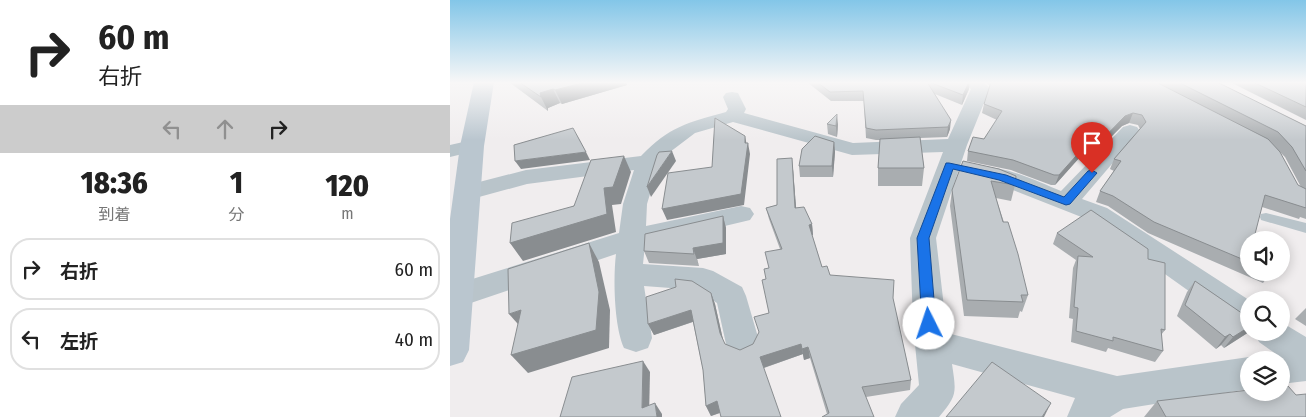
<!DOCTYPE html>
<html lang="ja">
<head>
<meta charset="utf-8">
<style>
	body { margin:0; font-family:"Fira Sans Condensed","Noto Sans JP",sans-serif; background:#f2f2f2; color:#222; height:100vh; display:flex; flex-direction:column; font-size:19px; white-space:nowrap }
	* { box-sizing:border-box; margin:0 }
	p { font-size:16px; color:#767676 }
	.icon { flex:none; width:28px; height:28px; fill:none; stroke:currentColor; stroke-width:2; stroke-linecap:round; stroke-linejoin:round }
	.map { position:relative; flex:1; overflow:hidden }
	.panel { display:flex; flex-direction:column; background:#fff; width:450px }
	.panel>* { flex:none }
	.hud { background:#fff; color:#222; overflow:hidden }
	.controls { position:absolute; left:790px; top:231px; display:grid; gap:10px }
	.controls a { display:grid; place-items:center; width:50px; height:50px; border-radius:50%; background:#fff; box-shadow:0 2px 12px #0003; font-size:25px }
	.pin { position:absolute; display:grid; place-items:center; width:42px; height:42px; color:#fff; margin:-51px -21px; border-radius:50% 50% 50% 0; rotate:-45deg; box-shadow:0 0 5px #0007 }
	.pin .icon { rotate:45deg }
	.me { position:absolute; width:55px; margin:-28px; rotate:356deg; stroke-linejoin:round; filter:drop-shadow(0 0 4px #0008) }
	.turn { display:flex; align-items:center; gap:18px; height:105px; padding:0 15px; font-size:22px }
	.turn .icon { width:65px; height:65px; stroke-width:2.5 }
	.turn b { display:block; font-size:35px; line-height:42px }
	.lanes { display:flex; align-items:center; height:48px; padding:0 15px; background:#0003; justify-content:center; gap:25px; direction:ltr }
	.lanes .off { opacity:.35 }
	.eta { display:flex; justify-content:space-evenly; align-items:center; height:85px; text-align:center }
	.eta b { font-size:30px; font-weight:800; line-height:35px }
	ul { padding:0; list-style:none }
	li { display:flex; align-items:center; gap:15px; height:62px; margin:0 10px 8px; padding:0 5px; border:2px solid #e0e0e0; border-radius:20px }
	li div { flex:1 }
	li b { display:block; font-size:19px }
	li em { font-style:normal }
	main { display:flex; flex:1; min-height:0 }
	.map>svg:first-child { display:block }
</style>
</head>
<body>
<main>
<section class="panel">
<div class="hud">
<div class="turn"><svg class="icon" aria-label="right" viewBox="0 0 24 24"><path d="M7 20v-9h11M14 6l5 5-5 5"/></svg><div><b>60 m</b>右折</div></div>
<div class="lanes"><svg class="icon off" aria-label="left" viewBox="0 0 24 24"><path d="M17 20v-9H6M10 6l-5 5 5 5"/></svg><svg class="icon off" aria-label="ahead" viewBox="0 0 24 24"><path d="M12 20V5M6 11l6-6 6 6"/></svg><svg class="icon" aria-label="right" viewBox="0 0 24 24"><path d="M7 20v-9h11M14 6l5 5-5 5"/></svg></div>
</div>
<div class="eta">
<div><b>18:36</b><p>到着</p></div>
<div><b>1</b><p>分</p></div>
<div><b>120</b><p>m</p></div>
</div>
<ul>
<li><svg class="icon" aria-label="right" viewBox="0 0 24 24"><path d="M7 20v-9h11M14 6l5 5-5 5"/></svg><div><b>右折</b></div><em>60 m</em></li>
<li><svg class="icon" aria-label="left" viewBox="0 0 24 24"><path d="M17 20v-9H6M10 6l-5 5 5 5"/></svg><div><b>左折</b></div><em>40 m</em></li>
</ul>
</section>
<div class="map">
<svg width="856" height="417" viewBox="0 0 856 417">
	<rect width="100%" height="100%" fill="#f0edee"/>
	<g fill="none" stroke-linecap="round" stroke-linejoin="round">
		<!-- lane -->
		<path fill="#b9c4ca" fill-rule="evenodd" d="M816,213L856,223V233L811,220L810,217L811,214Z"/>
		<!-- street -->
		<g fill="#b9c4ca" fill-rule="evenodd">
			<path d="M513,82H533L540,88L517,145L486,238L497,333L667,376L799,357L807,360H799V389L673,409L660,417H617L625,398L502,364C506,392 508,395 489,417H445L451,404L469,385L463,324L460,238L493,152L402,155L283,122L245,133L220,152L209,164L197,204L196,226L291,206L300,208L304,214L300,220L195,245L193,264L253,268L263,271L292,287L296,296L310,344L305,354L293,359L281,354L276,344L267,303L247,290L194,286L202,338L198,348L186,352L174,348C164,326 163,278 166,254L6,308L0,306V286L169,233L173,204L184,170L77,184L18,200L10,197L6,192L10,187L76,170L191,156C220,126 237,123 276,112L278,109L273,97L276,93L282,92L288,93L296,109L294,113L403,143L498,139L521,89Z"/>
			<path d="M680,125L687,127L690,131L632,199L657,208L799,300V330L788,326L639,220L545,183L525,178L522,173L525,168C549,162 588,182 611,191L673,127Z"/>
			<path d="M22,140L29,142L33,146L29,150L0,157V145Z"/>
			<path d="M831,322L856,337V381L831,384V360H817L819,357L826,354L809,342L805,332H831Z"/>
		</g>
		<!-- secondary -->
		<path fill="#bac6cf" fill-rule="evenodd" d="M24,82H44L34,146L19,350L13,362L0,366V219L10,146Z"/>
	</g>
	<!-- wall -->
	<g fill="#a9adb0" fill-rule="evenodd">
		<path d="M59,82H176L177,85L112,104L110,103L98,108V111Z"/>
		<path d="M357,82H520L519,89L512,105L485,94L500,129L497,137L470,138L474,168L472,186H428V168L430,140H426L416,138L414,101H381Z"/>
		<path d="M535,82H767L856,126V219L850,217L849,219L812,207L799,240V272H821L813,283L698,233L658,206L646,202L650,191L664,171L660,169L664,159L690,129L688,125L679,123L672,126L638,160L630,157L605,185H601L561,170L517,161L518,151L534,139L547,120L532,113L534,104L540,86ZM820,142L835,157L851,187L848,185Z"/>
		<path d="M780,82H856V120Z"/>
		<path d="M377,124H388L387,137L378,134Z"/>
		<path d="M384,142L385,152L383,177H350L349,166Z"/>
		<path d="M513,161L565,185L561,201L546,198L578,295L572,312L570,311L568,318L514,316L500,206L502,190Z"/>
		<path d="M343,169L346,208L362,224L363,235H362L372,267L380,275L443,299L461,380L460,390L416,397L377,414L360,358L354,360L353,354L314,368L270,413L261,416L256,406L253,370L243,322L204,335L198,324L261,293L265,304L273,340L275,344L290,350L303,344L319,313L316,279L319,268L330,249L319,219L316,208L327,205Z"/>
		<path d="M273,216L276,228V254L247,259L249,266L199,263L194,251Z"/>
		<path d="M607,233L698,259L715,330L711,335L713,351L705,362L658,348L656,352L621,342L623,319L619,318L623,268L626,260L603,244Z"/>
		<path d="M745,281L796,316L799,317V332L774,348L771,345L766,349L727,316L737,292Z"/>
		<path d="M856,308V326L845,319Z"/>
		<path d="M846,395L856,417H694L707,401Z"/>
	</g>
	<!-- shaded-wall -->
	<g fill="#898d90">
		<path d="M136,82H176L177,85L112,104L105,90Z"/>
		<path d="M519,82V89L512,105L513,95Z"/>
		<path d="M103,89L110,103L98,108V111L91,97L90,93Z"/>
		<path d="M683,113L679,123L672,126L638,160L642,150L675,116Z"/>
		<path d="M387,114L388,124L387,137L386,126Z"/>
		<path d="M501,120L500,129L497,137L498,127Z"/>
		<path d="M295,136L297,146L298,143L300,154L294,205L217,220L212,209L295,143Z"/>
		<path d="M384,142L385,152L383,177L382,166Z"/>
		<path d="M634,147L630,157L605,185L609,175Z"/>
		<path d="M222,151L226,161L201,197L197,187Z"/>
		<path d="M136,152L140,160L71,169L65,161Z"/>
		<path d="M174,156L181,172L171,204L162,205L166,232L73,261L60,243L154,188Z"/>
		<path d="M342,158L343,169L347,219L345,208Z"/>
		<path d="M273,216L276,228V254L247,259L249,266L243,248Z"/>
		<path d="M362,224L363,235L360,236L359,225Z"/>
		<path d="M139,243L149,262L160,310L159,348L78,373L61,355Z"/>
		<path d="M261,293L265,304L274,344L270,333Z"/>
		<path d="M71,310L75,332L59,314Z"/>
		<path d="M241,310L245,321L204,335L198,324Z"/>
		<path d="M799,327V332L774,348L783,337Z"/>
		<path d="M780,334L771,345L766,349L775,337Z"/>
		<path d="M351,344L353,354L313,368L310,357Z"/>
		<path d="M358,347L360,358L354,360L352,349Z"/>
		<path d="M193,361L200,372L199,417L192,408Z"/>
		<path d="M267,401L272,412L261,416L256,406Z"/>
		<path d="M205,403L212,414V417H207Z"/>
		<path d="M601,403L594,417H592Z"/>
	</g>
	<!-- building -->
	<g fill="#c4c9cd" stroke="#898d90">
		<path d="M69,82H136L105,90L103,89L90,93L91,97Z"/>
		<path d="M367,82H477L501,120L498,127L426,130L416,128L413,91L380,92Z"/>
		<path d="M479,82H519L513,95Z"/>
		<path d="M541,82H705L708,83L818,139L830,152L848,185L856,189V208L815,195L805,234L819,238V240H799V262L704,222L663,196L650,191L671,161L664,159L696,122L692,115L683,113L675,116L642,150L634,147L609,175H604L563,160L518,151L523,137L534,139L552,111L534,104Z"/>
		<path d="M728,82H767L856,126V171L842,147L828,132Z"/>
		<path d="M803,82H856V107Z"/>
		<path d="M387,114L386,126L377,124Z"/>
		<path d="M265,118L295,136V143H298L291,194L212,209L218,173L262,167Z"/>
		<path d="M123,128L136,152L65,161L64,145Z"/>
		<path d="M365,136L384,142L382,166H349L352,149Z"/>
		<path d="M470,137L474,168H428L430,139Z"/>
		<path d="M222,151L197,187L207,155L209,152Z"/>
		<path d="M174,156L163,187L154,188L157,214L60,243L62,223L124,206L141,160Z"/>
		<path d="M342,158L345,208L354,207L362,224L359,225L372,267L377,266L380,275L444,280L443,298L461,380L412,387L424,417H372L379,413L358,347L352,349L351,344L310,357L331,417H271L267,401L256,406L253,370L241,310L198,324L196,297L226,287L225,279L242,281L261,293L270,333L275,344L290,350L303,344L309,332L304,317L319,313L312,280L316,279L314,269L319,268L315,252L332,249L316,208L327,205V159Z"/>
		<path d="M513,161L549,169L566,176L565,185L541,181L553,222H558L568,254L578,295H571L573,302L517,300L502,190Z"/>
		<path d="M641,210L698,249V259L715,263V330L711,329L713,351L663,337V341L626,331L628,308L624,307L628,256L643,257L607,233Z"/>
		<path d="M273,216V243L243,248L244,254L194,251L195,234Z"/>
		<path d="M139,243L149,292L146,330L61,355L71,310L59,314L58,269Z"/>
		<path d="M745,281L796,316L799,317V327L783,337L780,334L775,337L735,305Z"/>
		<path d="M193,361L192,408L205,403L207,417H110L122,377Z"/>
		<path d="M542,362L601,403L592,417H496Z"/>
		<path d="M838,386L846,395L856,394V417H716L707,401L799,390V392H831V387Z"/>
	</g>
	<!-- sky -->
	<linearGradient id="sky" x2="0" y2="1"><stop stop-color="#83c6e8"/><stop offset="0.59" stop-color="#f8f7f7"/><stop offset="1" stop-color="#f8f7f7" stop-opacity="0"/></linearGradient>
	<rect width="856" height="140" fill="url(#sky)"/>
	<!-- route -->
	<path fill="#1a73e8" stroke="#114b97" d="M496,163H499L556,175L614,197L638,171L642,170L647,173L620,204L616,205L549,180L503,169L479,238L486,324L484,328L479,330L474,328L472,324L467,238Z"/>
</svg>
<div class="controls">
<a><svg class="icon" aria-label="sound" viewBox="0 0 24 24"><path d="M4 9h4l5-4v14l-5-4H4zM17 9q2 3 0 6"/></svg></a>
<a><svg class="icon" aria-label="search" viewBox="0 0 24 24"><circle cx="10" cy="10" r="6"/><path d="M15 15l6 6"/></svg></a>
<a><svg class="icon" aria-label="layers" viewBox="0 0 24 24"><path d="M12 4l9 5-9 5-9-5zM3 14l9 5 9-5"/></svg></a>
</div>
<div class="pin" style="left:642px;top:173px;background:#d93025"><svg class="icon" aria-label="arrive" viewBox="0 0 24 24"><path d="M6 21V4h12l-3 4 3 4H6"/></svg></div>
<svg class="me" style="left:479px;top:324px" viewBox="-20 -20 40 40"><circle r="19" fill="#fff"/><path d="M0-13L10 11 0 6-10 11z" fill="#1a73e8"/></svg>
</div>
</main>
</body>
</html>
